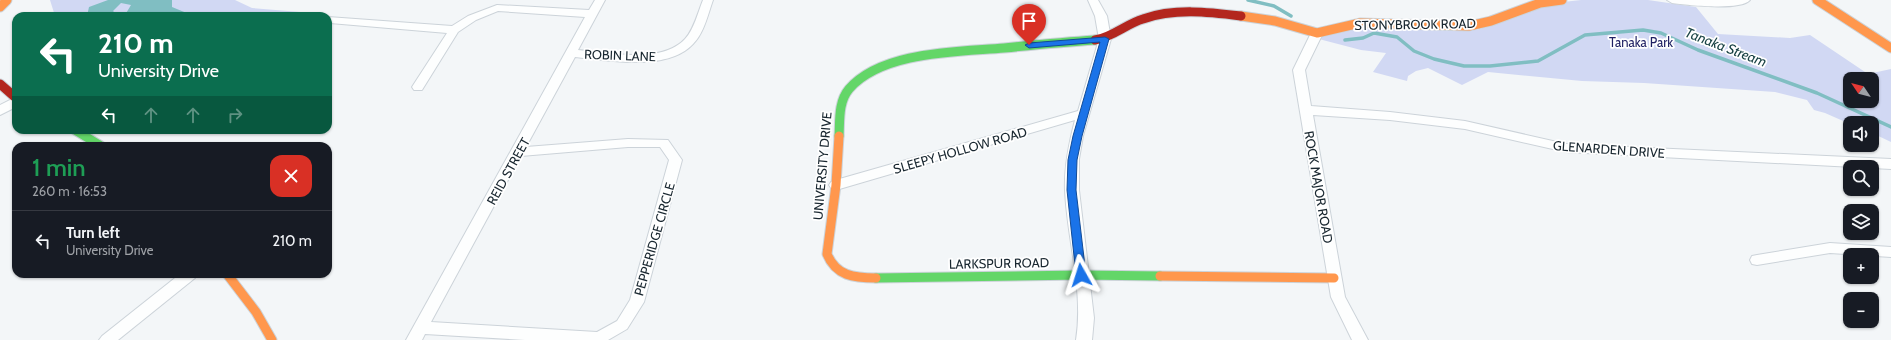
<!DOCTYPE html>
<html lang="en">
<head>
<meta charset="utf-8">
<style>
	body { margin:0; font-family:Cabin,sans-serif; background:#20242c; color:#f1f3f6; height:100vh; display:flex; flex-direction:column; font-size:15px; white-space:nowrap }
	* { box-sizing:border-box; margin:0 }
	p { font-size:13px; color:#9ea1a6 }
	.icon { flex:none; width:22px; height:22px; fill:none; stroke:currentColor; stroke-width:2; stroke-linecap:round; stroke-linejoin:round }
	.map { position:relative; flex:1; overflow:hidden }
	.side { position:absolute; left:12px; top:142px; width:320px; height:136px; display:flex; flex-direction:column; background:#171b24; border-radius:12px; box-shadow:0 1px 3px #0004 }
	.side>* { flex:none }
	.top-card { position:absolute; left:12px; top:12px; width:320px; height:122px; border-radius:12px; box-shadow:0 1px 3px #0004; background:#0b6e4f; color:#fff; overflow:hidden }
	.needle { width:26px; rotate:305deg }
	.controls { position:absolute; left:1843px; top:72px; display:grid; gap:8px }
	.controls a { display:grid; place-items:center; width:36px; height:36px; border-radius:8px; background:#171b24; box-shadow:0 1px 3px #0004; font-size:20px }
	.pin { position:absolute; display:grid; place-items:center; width:34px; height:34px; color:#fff; margin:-41px -17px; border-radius:50% 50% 50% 0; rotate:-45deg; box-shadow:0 0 4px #0007 }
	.pin .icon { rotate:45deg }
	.me { position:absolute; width:44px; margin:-22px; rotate:354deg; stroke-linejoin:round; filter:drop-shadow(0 0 3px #0008) }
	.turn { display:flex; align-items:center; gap:14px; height:84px; padding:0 20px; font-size:18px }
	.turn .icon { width:52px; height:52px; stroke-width:2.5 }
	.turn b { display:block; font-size:28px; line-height:34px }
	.lanes { display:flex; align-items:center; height:38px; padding:0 20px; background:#0003; justify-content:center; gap:20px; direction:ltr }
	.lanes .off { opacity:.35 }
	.round { display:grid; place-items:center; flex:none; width:42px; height:42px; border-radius:12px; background:#20242c }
	.head { display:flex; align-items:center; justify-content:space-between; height:68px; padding:0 20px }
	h1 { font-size:24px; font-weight:600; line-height:30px; color:#1e9e55 }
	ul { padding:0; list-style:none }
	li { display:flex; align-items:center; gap:12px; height:60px; padding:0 20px; border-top:1px solid #363941 }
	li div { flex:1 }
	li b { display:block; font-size:15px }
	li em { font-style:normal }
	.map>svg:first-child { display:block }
</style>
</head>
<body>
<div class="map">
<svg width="1891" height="340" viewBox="0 0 1891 340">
	<rect width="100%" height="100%" fill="#f3f6f8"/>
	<!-- green -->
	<g fill="#d1d8f3" fill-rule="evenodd">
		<path d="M50,0H235L252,8L325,14L323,16H55Z"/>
		<path d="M1581,0H1648L1696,7L1718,34L1790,38L1810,35L1868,74L1891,69V142L1872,133V123L1850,124L1825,113L1814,110L1807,100L1775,92L1644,83L1582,81L1488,72L1462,85L1428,68L1416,71L1408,76L1407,81L1373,72L1386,53L1361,50L1315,38L1359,26L1458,27L1477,30L1545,4ZM1850,79H1872V101H1850Z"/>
	</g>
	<!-- water -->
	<path fill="#80bec2" d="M108,0H172V7L194,16H120L125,15L131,5L121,3L113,11L118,16H87L89,7Z"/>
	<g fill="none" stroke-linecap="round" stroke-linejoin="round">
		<!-- stream -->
		<g stroke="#80bec2" stroke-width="3.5">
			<path d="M1248,0L1274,6L1291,16"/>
			<path d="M1345,40L1363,38L1374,33L1397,37L1414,51L1434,59L1464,66H1490L1538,61L1585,35L1643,30L1661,33L1698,50L1817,93L1891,127"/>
		</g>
		<!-- street casing -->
		<g stroke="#ccd3d9" stroke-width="2">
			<g id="street">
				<path d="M595,0H605L578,50C609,53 662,64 685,39C694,30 698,12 703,0H713C708,14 704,33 693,44C667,72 608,60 575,57L526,147L628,139L668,140L682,160L644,302L627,329L608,340H525L425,334L422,340H406L585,17L498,11L476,20L458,32L422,90H414L412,87L447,33L330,23H328V17L452,26L468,16L497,5L589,10ZM628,147H660L669,160L630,300L617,321L597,332L431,322L521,156Z"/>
				<path d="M1088,0H1098L1107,16L1111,39L1083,136L1079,159V190L1094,318L1092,340H1076C1084,290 1067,240 1065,190C1064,166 1069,143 1075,120L836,190L831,188L829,185L831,182L836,180L1078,111L1099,39L1095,16Z"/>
				<path d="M1667,0H1750C1741,11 1686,5 1672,3Z"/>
				<path d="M1317,30L1323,33L1305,70L1311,106L1390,112L1465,121L1566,144L1891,159V169L1566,152L1465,129L1390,120L1313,115L1345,297L1368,340H1352L1331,297L1293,70L1311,33Z"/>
				<path d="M16,97V107L0,115V105Z"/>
				<path d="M1830,243L1891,247V257L1830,253L1757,265L1752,264L1750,260L1752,256L1757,255Z"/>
				<path d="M180,274H197L195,278L118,340H99L102,336Z"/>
			</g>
		</g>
		<!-- fast casing -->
		<g stroke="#ccd3d9" stroke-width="11">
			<g id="fast">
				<path d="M75,130L101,146"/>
				<path d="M839,136C840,121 838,102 849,89C882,51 958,52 1004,48C1034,45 1065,42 1095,40"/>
				<path d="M876,278L1081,275L1160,276"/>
			</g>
		</g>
		<!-- slow casing -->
		<g stroke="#ccd3d9" stroke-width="11">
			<g id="slow">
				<path d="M1817,0L1891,48"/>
				<path d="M0,7L7,0"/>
				<path d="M1241,16L1275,21L1317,33L1360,23L1469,26L1491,21L1540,3L1562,0"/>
				<path d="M839,136L836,185L827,254C836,276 854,278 876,278"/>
				<path d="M227,274L256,312L272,340"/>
				<path d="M1160,276L1334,278"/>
			</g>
		</g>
		<!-- jam casing -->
		<g stroke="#ccd3d9" stroke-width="11">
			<g id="jam">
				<path d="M1095,40C1113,37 1126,24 1143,19C1174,8 1209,12 1241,16"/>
				<path d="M0,84L16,98"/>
			</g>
		</g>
		<!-- street -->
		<use href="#street" fill="#fdfefe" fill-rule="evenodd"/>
		<!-- fast -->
		<use href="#fast" stroke="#63d668" stroke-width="9"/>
		<!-- slow -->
		<use href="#slow" stroke="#ff974d" stroke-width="9"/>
		<!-- jam -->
		<use href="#jam" stroke="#b3261e" stroke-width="9"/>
	</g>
	<!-- route -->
	<path fill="#1a73e8" stroke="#114b97" d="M1105,37L1109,39L1082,136L1077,160L1076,190L1086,275L1081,279L1076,275L1067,190L1068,160L1073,136L1100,42L1029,48L1025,45L1029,43Z"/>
	<g text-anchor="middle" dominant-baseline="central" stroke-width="3.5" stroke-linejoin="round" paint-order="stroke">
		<!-- street labels -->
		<g font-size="13" fill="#192730" stroke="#fff">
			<text transform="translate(1415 24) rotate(-1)">STONYBROOK ROAD</text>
			<text transform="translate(620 55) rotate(2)">ROBIN LANE</text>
			<text transform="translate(1609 149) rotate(4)">GLENARDEN DRIVE</text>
			<text transform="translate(960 150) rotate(-16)">SLEEPY HOLLOW ROAD</text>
			<text transform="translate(822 166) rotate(-85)">UNIVERSITY DRIVE</text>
			<text transform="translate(508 171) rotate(-61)">REID STREET</text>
			<text transform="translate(1319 187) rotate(80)">ROCK MAJOR ROAD</text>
			<text transform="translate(654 239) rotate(-74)">PEPPERIDGE CIRCLE</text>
			<text transform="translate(999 263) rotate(-1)">LARKSPUR ROAD</text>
		</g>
		<!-- park labels -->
		<g font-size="13" fill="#1e1f62" stroke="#fff">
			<text x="1641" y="42">Tanaka Park</text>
		</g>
		<!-- water labels -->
		<g font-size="14" font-style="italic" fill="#1a4345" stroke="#fff">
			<text transform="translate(1726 47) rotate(21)">Tanaka Stream</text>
		</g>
	</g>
</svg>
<div class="controls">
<a><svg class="needle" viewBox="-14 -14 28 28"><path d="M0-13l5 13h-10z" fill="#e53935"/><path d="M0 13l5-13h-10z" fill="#9ea1a6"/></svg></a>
<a><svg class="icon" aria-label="sound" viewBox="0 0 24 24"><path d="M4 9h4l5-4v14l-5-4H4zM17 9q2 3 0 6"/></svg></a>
<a><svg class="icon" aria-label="search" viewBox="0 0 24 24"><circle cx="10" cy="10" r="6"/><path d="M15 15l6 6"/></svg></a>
<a><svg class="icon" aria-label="layers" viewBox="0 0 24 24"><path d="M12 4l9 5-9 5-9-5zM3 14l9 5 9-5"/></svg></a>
<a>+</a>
<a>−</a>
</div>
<div class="pin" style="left:1029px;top:45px;background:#d93025"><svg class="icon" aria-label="arrive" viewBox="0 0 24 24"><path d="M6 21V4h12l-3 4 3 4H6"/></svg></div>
<svg class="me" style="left:1081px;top:275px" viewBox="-20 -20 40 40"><path d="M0-17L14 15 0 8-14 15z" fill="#1a73e8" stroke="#fff" stroke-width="4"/></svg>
<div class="top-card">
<div class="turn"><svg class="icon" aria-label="left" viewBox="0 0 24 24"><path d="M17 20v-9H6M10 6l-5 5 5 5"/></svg><div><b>210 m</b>University Drive</div></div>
<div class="lanes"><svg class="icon" aria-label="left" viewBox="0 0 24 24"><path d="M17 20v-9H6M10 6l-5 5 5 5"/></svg><svg class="icon off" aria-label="ahead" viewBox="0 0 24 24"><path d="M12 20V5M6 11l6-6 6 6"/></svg><svg class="icon off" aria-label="ahead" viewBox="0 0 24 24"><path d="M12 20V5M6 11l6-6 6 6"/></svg><svg class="icon off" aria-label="right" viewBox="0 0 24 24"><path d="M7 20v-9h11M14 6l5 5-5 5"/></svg></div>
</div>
<section class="side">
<div class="head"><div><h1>1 min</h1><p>260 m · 16:53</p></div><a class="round" style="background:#d93025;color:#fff"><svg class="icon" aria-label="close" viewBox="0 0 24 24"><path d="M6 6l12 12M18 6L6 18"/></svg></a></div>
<ul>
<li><svg class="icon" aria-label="left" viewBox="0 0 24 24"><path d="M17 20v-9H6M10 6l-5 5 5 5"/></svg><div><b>Turn left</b><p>University Drive</p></div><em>210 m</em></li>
</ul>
</section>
</div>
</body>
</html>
